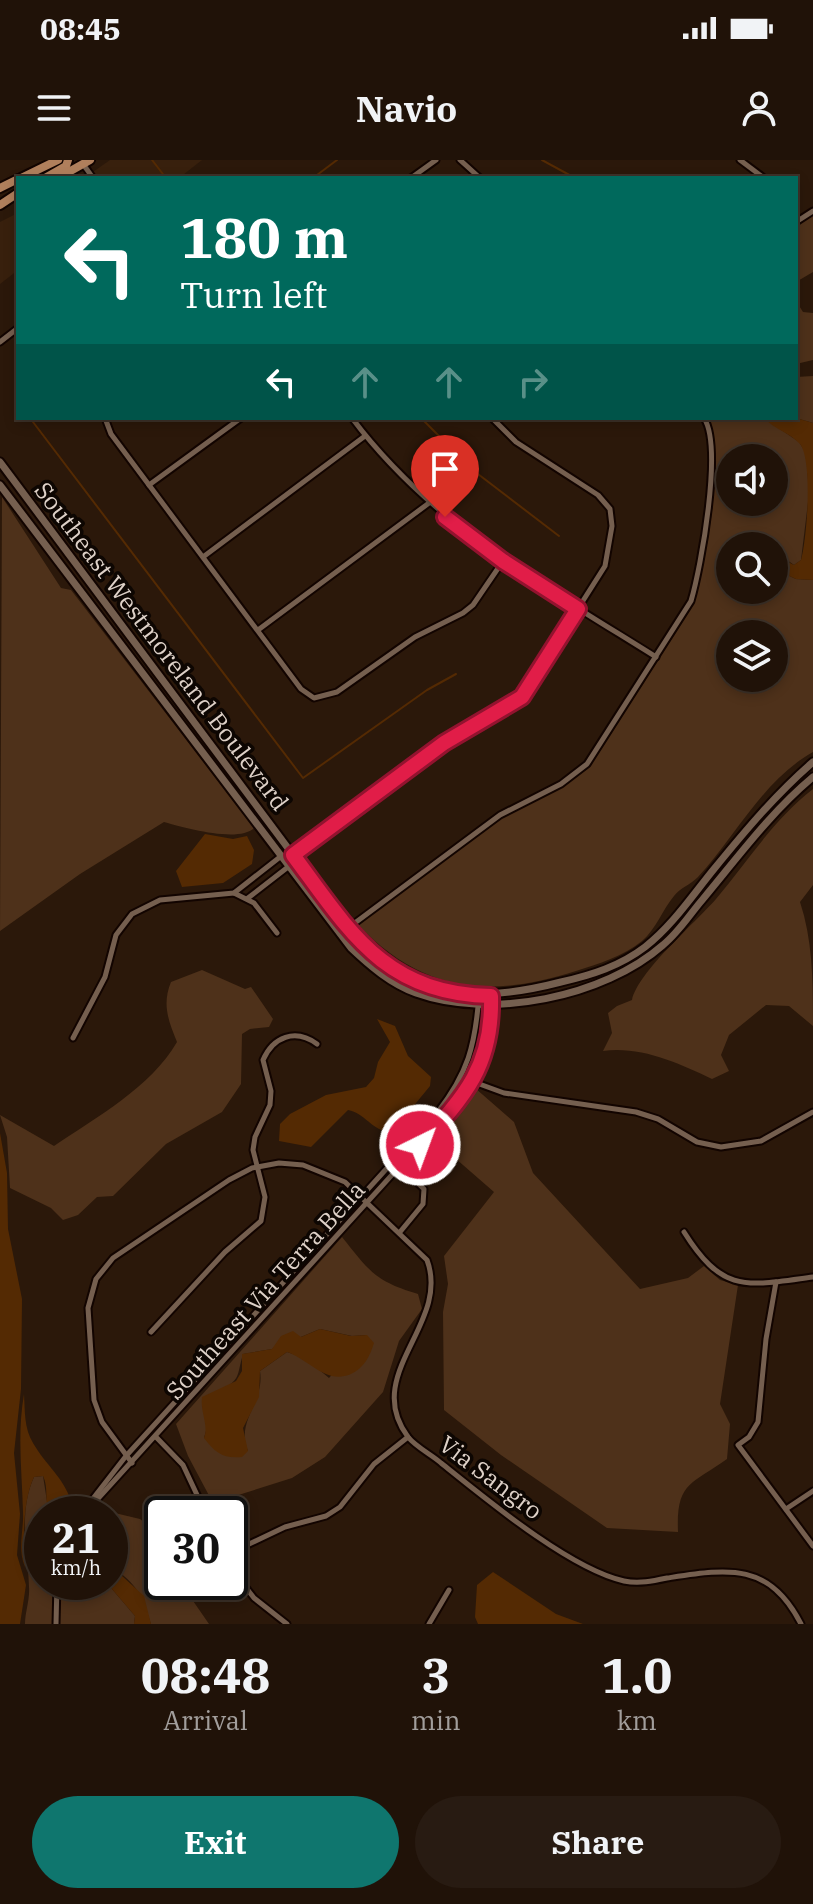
<!DOCTYPE html>
<html lang="en">
<head>
<meta charset="utf-8">
<style>
	body { margin:0; font-family:"IBM Plex Serif",serif; background:#281b12; color:#f1f3f6; height:100vh; display:flex; flex-direction:column; font-size:30px; white-space:nowrap }
	* { box-sizing:border-box; margin:0 }
	p { font-size:26px; color:#a29e9c }
	.icon { flex:none; width:44px; height:44px; fill:none; stroke:currentColor; stroke-width:2; stroke-linecap:round; stroke-linejoin:round }
	.map { position:relative; height:1464px; overflow:hidden }
	.sheet { display:flex; flex-direction:column; background:#201208; flex:1 }
	.sheet>* { flex:none }
	.banner { position:absolute; left:16px; top:16px; width:782px; height:244px; border-radius:0px; box-shadow:0 4px 12px #0003,0 0 0 2px #3d3229; background:#00695c; color:#fff; overflow:hidden }
	.tools { position:absolute; left:716px; top:284px; display:grid; gap:16px }
	.tools a { display:grid; place-items:center; width:72px; height:72px; border-radius:50%; background:#201208; box-shadow:0 4px 12px #0003,0 0 0 2px #3d3229; font-size:40px }
	.speed { position:absolute; left:24px; top:1336px; display:flex; gap:16px; font-size:40px; font-weight:700; text-align:center }
	.speed>* { display:grid; place-content:center; width:104px; height:104px; border-radius:50%; background:#201208; box-shadow:0 4px 12px #0003,0 0 0 2px #3d3229; line-height:1 }
	.speed small { font-size:20px; font-weight:400 }
	.speed .limit { border:4px solid #111; border-radius:12px; background:#fff; color:#111 }
	.pin { position:absolute; display:grid; place-items:center; width:68px; height:68px; color:#fff; margin:-82px -34px; border-radius:50% 50% 50% 0; rotate:-45deg; box-shadow:0 0 8px #0007 }
	.pin .icon { rotate:45deg }
	.me { position:absolute; width:88px; margin:-44px; rotate:42deg; stroke-linejoin:round; filter:drop-shadow(0 0 6px #0008) }
	.turn { display:flex; align-items:center; gap:28px; height:168px; padding:0 32px; font-size:36px }
	.turn .icon { width:104px; height:104px; stroke-width:2.5 }
	.turn b { display:block; font-size:56px; line-height:68px }
	.lanes { display:flex; align-items:center; height:76px; padding:0 32px; background:#0003; justify-content:center; gap:40px; direction:ltr }
	.lanes .off { opacity:.35 }
	.eta { display:flex; justify-content:space-evenly; align-items:center; height:136px; text-align:center }
	.eta b { font-size:48px; font-weight:800; line-height:56px }
	.cta { display:flex; gap:16px; margin-top:auto; padding:16px 32px }
	.cta a { flex:1; height:92px; border-radius:48px; background:#0f766e; color:#fff; font-size:32px; font-weight:800; line-height:92px; text-align:center }
	.cta a+a { background:#281b12; color:#f1f3f6 }
	.status { display:flex; justify-content:space-between; align-items:center; height:56px; padding:0 40px; background:#201208; direction:ltr }
	.status svg { height:22px; fill:currentColor }
	header { display:flex; justify-content:space-between; align-items:center; height:104px; padding:0 32px; background:#201208; font-size:36px; font-weight:800 }
	.map>svg:first-child { display:block }
</style>
</head>
<body>
<div class="status"><b>08:45</b><svg viewBox="0 0 49 12"><path d="M0 12V9h3v3zM5 12V6h3v6zM10 12V3h3v9zM15 12V0h3v12zM26 1h20v11H26zM47 4h2v5h-2z"/></svg></div>
<header><svg class="icon" aria-label="menu" viewBox="0 0 24 24"><path d="M4 6h16M4 12h16M4 18h16"/></svg>Navio<svg class="icon" aria-label="person" viewBox="0 0 24 24"><circle cx="12" cy="8" r="4"/><path d="M4 21q1-7 8-7t8 7"/></svg></header>
<div class="map">
<svg width="813" height="1464" viewBox="0 0 813 1464">
	<rect width="100%" height="100%" fill="#2b180a"/>
	<!-- built -->
	<g fill="#38200d">
		<path d="M110,0H202L179,18H97L93,12Z"/>
		<path d="M18,53V110L0,124V62Z"/>
	</g>
	<!-- green -->
	<g fill="#4e311a" fill-rule="evenodd">
		<path d="M813,55V112L796,122V67Z"/>
		<path d="M796,141L803,152L813,153V200L796,204Z"/>
		<path d="M813,216V263L796,258V217Z"/>
		<path d="M708,258H764L799,282L806,293L809,334L801,400L794,405L783,397L774,398V386H730V430H774V409L796,419L813,420V592C763,620 736,676 698,717C690,725 680,728 674,736C663,749 656,769 642,781C624,796 598,804 576,811C489,839 423,832 358,765L502,658L563,627L590,607L694,444C705,408 727,288 708,258ZM730,298H774V342H730ZM730,474H774V518H730Z"/>
		<path d="M2,337L61,428L71,430L254,668C239,683 185,668 164,662L80,714L0,771Z"/>
		<path d="M813,629V725L800,742C813,781 813,823 813,866L789,846L766,845L729,875L721,895L729,911L712,919C678,903 641,886 603,891L612,873L608,853L617,846L632,840C638,812 694,764 716,739C748,701 774,659 813,629Z"/>
		<path d="M202,810L245,829L251,827L273,859L269,867L250,869L242,874L241,924L222,952L166,984L113,1036L97,1037L78,1055L63,1060L51,1048L10,1028L7,977L0,955L54,986C97,957 151,927 177,882C168,860 162,844 171,822Z"/>
		<path d="M475,928L514,962L533,1013L640,1129L688,1118L704,1106L720,1120L738,1125L720,1244L730,1264L727,1299C691,1325 676,1322 678,1372L607,1368L501,1295L444,1250L443,1152L448,1124L444,1096L494,1032L432,978Z"/>
		<path d="M342,1077C370,1112 375,1121 418,1134L422,1149L399,1181L383,1232L325,1297L292,1318L213,1343L188,1296L176,1264ZM320,1169L352,1176L367,1175L329,1218L305,1198L287,1192L260,1211C265,1241 235,1262 248,1291L204,1278L217,1233C242,1218 236,1218 243,1194L272,1189Z"/>
		<path d="M43,1316L49,1354H42V1422H106L135,1456L134,1464H25C25,1452 30,1440 29,1427C28,1390 18,1352 34,1317Z"/>
		<path d="M98,1349L140,1359L160,1375L162,1422H180L209,1464H151C141,1432 138,1426 110,1405V1354H94Z"/>
	</g>
	<!-- water -->
	<g fill="#542a03">
		<path d="M764,258H796L813,263V420L796,419L774,409L776,396L794,405L801,400C807,379 813,301 800,284C790,273 774,269 764,258Z"/>
		<path d="M205,674L233,679L247,676L254,690L252,704L223,723L182,727L176,711Z"/>
		<path d="M377,859L395,866L408,896L431,917L430,926L393,971C375,975 366,953 348,950L311,987L279,981L280,964L290,954L326,935L366,927L374,918L378,902L390,882Z"/>
		<path d="M0,973L7,1013L8,1069L22,1139L21,1229L14,1293L20,1354L17,1395L26,1425L20,1464H0Z"/>
		<path d="M320,1169L351,1176L367,1175L374,1183C370,1196 364,1208 351,1214C326,1225 310,1200 287,1192L260,1211L259,1237L243,1268L248,1291L242,1297C224,1299 215,1293 204,1278C209,1264 200,1253 202,1237L236,1221L242,1211V1194L272,1189L281,1176L293,1171L301,1177Z"/>
		<path d="M24,1234C25,1251 24,1268 33,1283C45,1304 64,1318 71,1341L62,1343L66,1354H49C44,1341 49,1328 43,1316L34,1317C22,1343 24,1378 25,1407C17,1388 24,1371 23,1352C22,1311 17,1275 24,1234Z"/>
		<path d="M110,1405L144,1436L151,1464H134L135,1456L106,1422H110Z"/>
		<path d="M493,1412L556,1454L583,1464H478L475,1457L477,1425Z"/>
	</g>
	<g fill="none" stroke-linecap="round" stroke-linejoin="round">
		<!-- stream -->
		<g stroke="#542a03" stroke-width="2">
			<path d="M152,0L166,18"/>
			<path d="M542,0L575,18"/>
			<path d="M313,18L337,0"/>
			<path d="M30,258L303,618L427,530L456,514"/>
			<path d="M421,258L474,311L559,376"/>
		</g>
		<!-- street casing -->
		<g stroke="#120400" stroke-width="9">
			<g id="street">
				<path d="M460,0L480,18"/>
				<path d="M740,0L764,18"/>
				<path d="M83,4L93,18"/>
				<path d="M411,18L436,0"/>
				<path d="M796,62L813,51"/>
				<path d="M0,182L18,168"/>
				<path d="M105,258L111,274L301,529L314,538L337,532L415,477L463,453L473,445L503,401"/>
				<path d="M352,258C431,364 546,428 656,497"/>
				<path d="M149,325L241,258"/>
				<path d="M203,397L365,276"/>
				<path d="M258,470L429,343"/>
				<path d="M291,696L444,583L522,537L605,406L612,366L610,349L598,335L516,282L492,258"/>
				<path d="M234,733L254,743L277,773"/>
				<path d="M248,738L288,707"/>
				<path d="M340,774L500,655L561,624L587,604L691,441C701,407 723,287 704,258"/>
				<path d="M73,878L105,817L116,775L132,754L160,740L234,733L280,697"/>
				<path d="M463,918L504,933L636,952L658,959L697,982L721,987L761,981L813,952"/>
				<path d="M393,1000L424,1029L423,1044L400,1072"/>
				<path d="M684,1072C723,1134 746,1126 813,1117"/>
				<path d="M776,1122L766,1179L758,1262L749,1277L738,1285L813,1386"/>
				<path d="M151,1172L225,1092L261,1061L265,1037L253,990L255,977L270,945L271,931L263,900C273,877 295,868 317,884"/>
				<path d="M156,1277L183,1305L206,1354"/>
				<path d="M132,1303L102,1262L94,1240L88,1148L96,1119L113,1098L229,1020L252,1008L279,1003L303,1005L345,1022L427,1100C451,1164 361,1214 408,1277C416,1287 432,1295 441,1303C486,1339 570,1409 624,1421C639,1424 653,1421 667,1418C727,1409 769,1401 801,1464"/>
				<path d="M786,1349L813,1331"/>
				<path d="M81,1354L126,1296L437,953C468,913 475,886 479,836"/>
				<path d="M84,1354L469,930L488,883L491,836"/>
				<path d="M230,1393L285,1367L326,1356L340,1347L374,1304L408,1277"/>
				<path d="M230,1407L254,1438L287,1464"/>
				<path d="M56,1464L57,1422"/>
				<path d="M429,1464L449,1430"/>
			</g>
		</g>
		<!-- secondary casing -->
		<g stroke="#120400" stroke-width="11">
			<g id="secondary">
				<path d="M0,302L358,782C418,842 484,842 561,822C592,815 620,806 645,787C672,766 692,736 714,709C745,671 776,634 813,602"/>
				<path d="M0,325L351,788C370,806 391,824 416,833C491,860 604,837 663,785C679,772 690,754 703,739C738,697 771,652 813,617"/>
			</g>
		</g>
		<!-- primary casing -->
		<g stroke="#120400" stroke-width="12">
			<g id="primary">
				<path d="M21,18L58,0"/>
				<path d="M45,18L66,6L68,0"/>
				<path d="M58,18L90,0"/>
				<path d="M0,28L18,19"/>
				<path d="M0,45L18,33"/>
			</g>
		</g>
		<!-- street -->
		<use href="#street" stroke="#755f4f" stroke-width="5"/>
		<!-- secondary -->
		<use href="#secondary" stroke="#755f4f" stroke-width="7"/>
		<!-- primary -->
		<use href="#primary" stroke="#b07f5c" stroke-width="8"/>
	</g>
	<g fill="none" stroke-linecap="round" stroke-linejoin="round">
		<!-- route casing -->
		<g stroke="#92132f" stroke-width="20">
			<path id="route" d="M420,985C465,936 493,906 491,836C385,834 350,772 293,695L444,583L522,537L578,449L503,401L445,357"/>
		</g>
		<!-- route -->
		<use href="#route" stroke="#e11d48" stroke-width="14"/>
	</g>
	<g text-anchor="middle" dominant-baseline="central" stroke-width="7" stroke-linejoin="round" paint-order="stroke">
		<!-- street labels -->
		<g font-size="24" fill="#ded1c8" stroke="#0d0602">
			<text transform="translate(162 486) rotate(53)">Southeast Westmoreland Boulevard</text>
			<text transform="translate(265 1130) rotate(-48)">Southeast Via Terra Bella</text>
			<text transform="translate(491 1317) rotate(37)">Via Sangro</text>
		</g>
	</g>
</svg>
<div class="tools">
<a><svg class="icon" aria-label="sound" viewBox="0 0 24 24"><path d="M4 9h4l5-4v14l-5-4H4zM17 9q2 3 0 6"/></svg></a>
<a><svg class="icon" aria-label="search" viewBox="0 0 24 24"><circle cx="10" cy="10" r="6"/><path d="M15 15l6 6"/></svg></a>
<a><svg class="icon" aria-label="layers" viewBox="0 0 24 24"><path d="M12 4l9 5-9 5-9-5zM3 14l9 5 9-5"/></svg></a>
</div>
<div class="speed"><div>21<small>km/h</small></div><div class="limit">30</div></div>
<div class="pin" style="left:445px;top:357px;background:#d93025"><svg class="icon" aria-label="arrive" viewBox="0 0 24 24"><path d="M6 21V4h12l-3 4 3 4H6"/></svg></div>
<svg class="me" style="left:420px;top:985px" viewBox="-20 -20 40 40"><circle r="17" fill="#e11d48" stroke="#fff" stroke-width="3"/><path d="M0-11L8 9 0 5-8 9z" fill="#fff"/></svg>
<div class="banner">
<div class="turn"><svg class="icon" aria-label="left" viewBox="0 0 24 24"><path d="M17 20v-9H6M10 6l-5 5 5 5"/></svg><div><b>180 m</b>Turn left</div></div>
<div class="lanes"><svg class="icon" aria-label="left" viewBox="0 0 24 24"><path d="M17 20v-9H6M10 6l-5 5 5 5"/></svg><svg class="icon off" aria-label="ahead" viewBox="0 0 24 24"><path d="M12 20V5M6 11l6-6 6 6"/></svg><svg class="icon off" aria-label="ahead" viewBox="0 0 24 24"><path d="M12 20V5M6 11l6-6 6 6"/></svg><svg class="icon off" aria-label="right" viewBox="0 0 24 24"><path d="M7 20v-9h11M14 6l5 5-5 5"/></svg></div>
</div>
</div>
<section class="sheet">
<div class="eta">
<div><b>08:48</b><p>Arrival</p></div>
<div><b>3</b><p>min</p></div>
<div><b>1.0</b><p>km</p></div>
</div>
<div class="cta"><a>Exit</a><a>Share</a></div>
</section>
</body>
</html>
